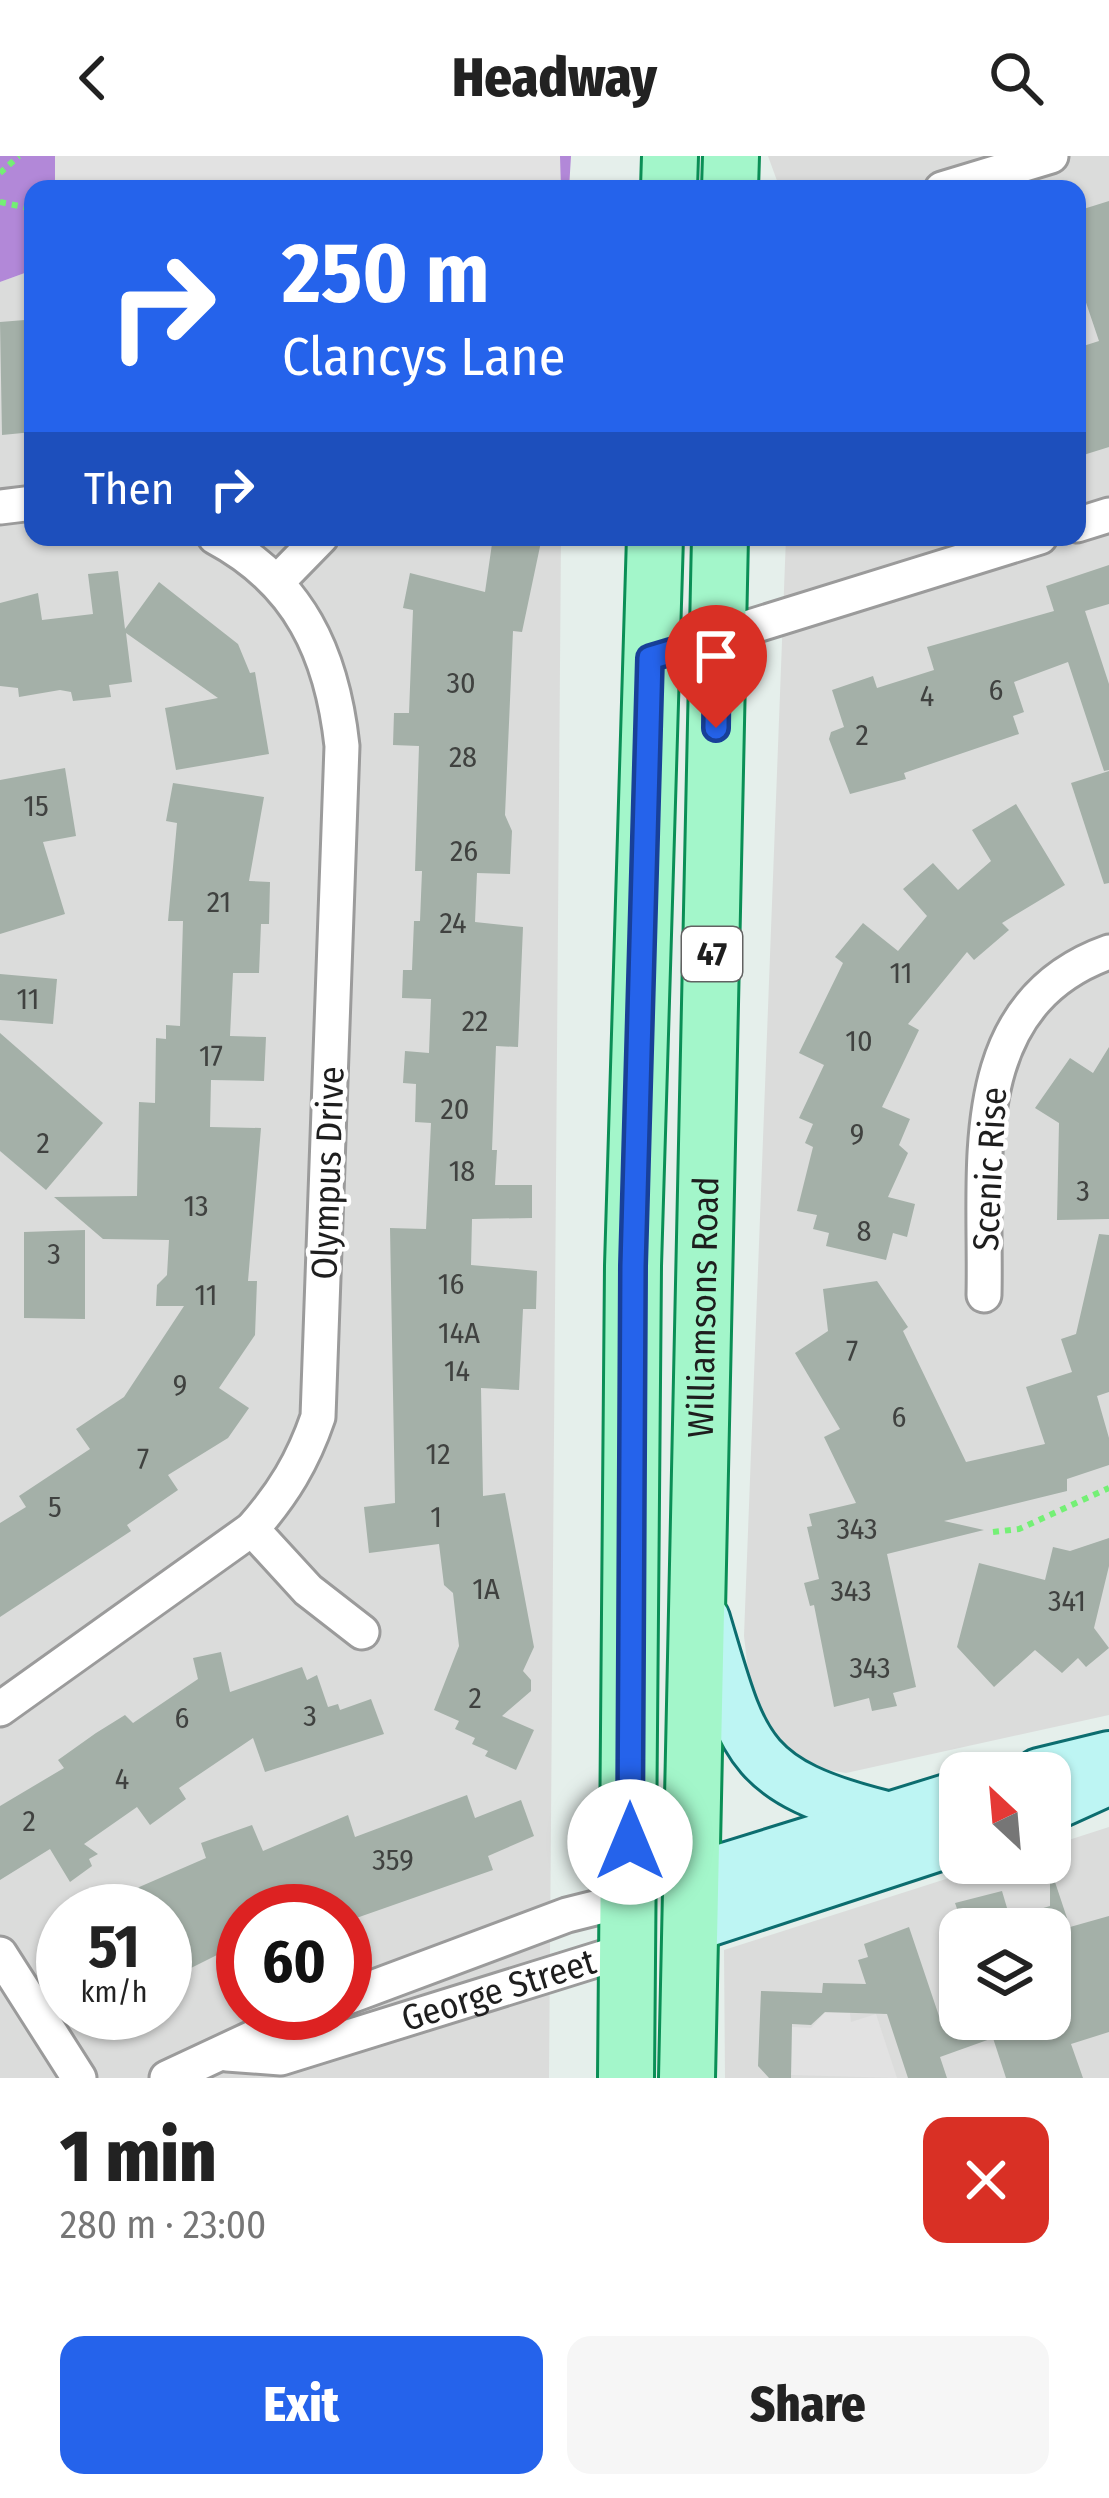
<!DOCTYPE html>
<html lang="en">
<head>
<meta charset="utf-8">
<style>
	body { margin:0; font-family:"Fira Sans Condensed",sans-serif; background:#f6f6f6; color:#222; height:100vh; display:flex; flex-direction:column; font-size:45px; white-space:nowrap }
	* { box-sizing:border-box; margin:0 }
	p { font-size:39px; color:#767676 }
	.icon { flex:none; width:66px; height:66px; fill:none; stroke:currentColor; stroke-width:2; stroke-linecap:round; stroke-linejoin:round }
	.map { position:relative; height:1922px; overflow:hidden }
	.sheet { display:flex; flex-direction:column; background:#fff; flex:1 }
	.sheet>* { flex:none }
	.banner { position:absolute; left:24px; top:24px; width:1062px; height:366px; border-radius:24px; box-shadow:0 3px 9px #0004; background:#2563eb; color:#fff; overflow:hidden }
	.needle { width:78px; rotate:334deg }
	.tools { position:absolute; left:939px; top:1596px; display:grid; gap:24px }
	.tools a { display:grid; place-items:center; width:132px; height:132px; border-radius:24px; background:#fff; box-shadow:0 3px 9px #0004; font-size:60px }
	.speed { position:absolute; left:36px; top:1728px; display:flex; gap:24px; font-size:60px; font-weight:700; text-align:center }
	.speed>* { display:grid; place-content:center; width:156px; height:156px; border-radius:50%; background:#fff; box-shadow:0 3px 9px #0004; line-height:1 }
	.speed small { font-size:30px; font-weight:400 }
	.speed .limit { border:18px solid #d22; background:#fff; color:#111 }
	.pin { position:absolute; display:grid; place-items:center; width:102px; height:102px; color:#fff; margin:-123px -51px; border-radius:50% 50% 50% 0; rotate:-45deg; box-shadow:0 0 12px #0007 }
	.pin .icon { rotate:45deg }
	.me { position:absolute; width:132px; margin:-66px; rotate:0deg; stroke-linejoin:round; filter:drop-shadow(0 0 9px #0008) }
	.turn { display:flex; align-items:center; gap:42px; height:252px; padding:0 60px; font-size:54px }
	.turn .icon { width:156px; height:156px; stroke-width:2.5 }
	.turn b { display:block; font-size:84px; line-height:102px }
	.then { display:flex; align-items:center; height:114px; padding:0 60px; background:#0003; gap:24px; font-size:45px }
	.round { display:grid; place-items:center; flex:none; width:126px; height:126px; border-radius:24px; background:#f6f6f6 }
	.summary { display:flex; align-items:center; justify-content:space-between; height:204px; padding:0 60px }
	h1 { font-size:72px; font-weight:800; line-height:90px }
	.cta { display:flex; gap:24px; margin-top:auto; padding:24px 60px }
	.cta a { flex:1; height:138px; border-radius:24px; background:#2563eb; color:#fff; font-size:48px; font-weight:800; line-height:138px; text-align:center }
	.cta a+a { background:#f6f6f6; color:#222 }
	header { display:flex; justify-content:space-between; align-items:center; height:156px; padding:0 60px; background:#fff; font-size:54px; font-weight:800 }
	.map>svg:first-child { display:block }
</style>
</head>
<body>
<header><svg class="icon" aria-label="back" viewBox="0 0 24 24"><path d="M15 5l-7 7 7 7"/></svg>Headway<svg class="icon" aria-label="search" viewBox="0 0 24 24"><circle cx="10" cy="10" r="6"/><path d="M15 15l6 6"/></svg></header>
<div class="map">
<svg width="1109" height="1922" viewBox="0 0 1109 1922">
	<rect width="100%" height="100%" fill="#e5efeb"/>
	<!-- residential -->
	<g fill="#dbdcdb" fill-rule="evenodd">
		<path d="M768,0H1109V1559L846,1617L811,1611L770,1578L750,1531L744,1480L786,381H1077V33H780Z"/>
		<path d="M33,114V381H561L549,1922H0V126ZM63,1755H165V1857H63ZM243,1755H345V1857H243Z"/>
		<path d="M1109,1671V1922H725L724,1794L996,1707H1050V1690ZM960,1773H1050V1863H960Z"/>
	</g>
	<!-- pitch -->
	<path fill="#b288d8" d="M0,0H571L569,33H33V114L0,126Z"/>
	<!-- parking -->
	<g fill="#e2e2e2">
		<path d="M55,0H560L561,33H55Z"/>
		<path d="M824,1857H850L851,1866L876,1858L897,1922L791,1919L792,1871L811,1872Z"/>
	</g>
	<!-- building -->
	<g fill="#a4b0a8">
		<path d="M1109,45V291L1077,301V192L1099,185L1077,120V55Z"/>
		<path d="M25,164L26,187L33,186V276L2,279L0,166Z"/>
		<path d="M493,381H542L522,476L513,475L505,659L512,675L510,718L477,717L475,766L523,771L518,891L496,890L492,994H497L495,1029H532V1062L472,1063L471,1109L537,1115L536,1153H523L519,1234L481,1232L483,1340L505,1337L534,1491L523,1515L531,1524V1535L502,1560L534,1574L516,1614L485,1600L488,1595L472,1588L475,1582L455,1573L459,1565L434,1554L459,1490L453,1437L444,1429L439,1388L369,1397L364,1351L395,1347L390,1072L426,1073L431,967L415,966L416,928L403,927L405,895L429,897L431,843L402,842L403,814H412L414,765H420L422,715H415L419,590L393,589L394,557H409L413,454L403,452L410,417L485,436Z"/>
		<path d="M1109,409V448L1085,455L1109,528V614L1104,615L1068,506L1014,526L1024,556L1013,560L1019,578L904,617L906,623L850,638L829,583L831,576L844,571L832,534L873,520L877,532L934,514L927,491L1054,455L1046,430Z"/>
		<path d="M118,415L125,473L159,426L238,488L250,517L255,516L269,598L176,614L165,552L218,542L126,477L132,526L109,529L111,541L73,545L71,536L60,534L19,541L18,532L0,530V447L38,437L42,464L93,458L88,418Z"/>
		<path d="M65,612L76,680L43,686L65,758L0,778V624Z"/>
		<path d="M1109,615V727L1104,728L1071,627Z"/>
		<path d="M173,627L264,641L249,725L270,726L269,768H261L259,817H233L230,880L266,881L264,925L211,924L210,971L261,972L248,1125H257L255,1179L219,1232L249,1252L228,1282L168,1319L178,1334L127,1369L131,1375L0,1461V1367L26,1351L19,1340L90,1293L76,1273L124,1241L184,1150H156L157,1129L167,1119L169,1084L103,1083L54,1041L137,1040L139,946L155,947L156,882L166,883V869L180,870L183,765H168L177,667L166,665Z"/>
		<path d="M1016,648L1065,729L1002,767L1009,774L974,804L967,796L908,868L919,874L882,951L910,963L899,989L908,997L888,1041L915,1048L907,1081L893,1077L886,1104L826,1090L829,1077L813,1073L817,1059L797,1055L813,991L805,987L813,968L799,962L824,909L799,897L843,807L835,801L863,767L898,795L927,760L903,733L933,707L958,734L991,705L972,674Z"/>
		<path d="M0,818L57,823L53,868L0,864Z"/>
		<path d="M0,877L103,967L46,1034L0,995Z"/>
		<path d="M1109,891V1063L1057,1064L1059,967L1035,952L1070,902L1093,917Z"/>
		<path d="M85,1074V1163L24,1162V1076Z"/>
		<path d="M1099,1078L1109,1079V1236L1097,1240L1109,1282V1309L1067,1323V1335L944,1365L984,1374L887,1398L916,1531L893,1537L897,1550L872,1555L869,1542L834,1551L814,1449L810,1450L804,1427L819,1423L807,1371L812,1370L809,1358L856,1347L824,1281L840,1273L795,1197L828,1175L823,1133L877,1125L908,1171L903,1175L966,1306L1045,1288L1026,1231L1072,1216L1061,1183L1076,1178Z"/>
		<path d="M1109,1382V1410L1094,1472L1109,1492L1086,1511L1078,1502L1062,1517L1035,1494L994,1531L957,1491L979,1407L1045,1424L1053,1391L1070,1395Z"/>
		<path d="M221,1496L230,1536L302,1511L307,1524L317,1519L328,1551L338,1548L340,1554L371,1543L384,1578L265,1616L253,1582L179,1632L186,1643L150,1669L137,1651L84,1688L98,1698L89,1703L92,1710L70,1726L50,1693L0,1724V1650L64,1612L58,1604L96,1577L125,1559L133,1567L198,1523L193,1502Z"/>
		<path d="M467,1639L475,1662L521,1644L534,1680L488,1700L493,1714L345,1766V1755H243V1786L165,1825V1755H84L206,1702L201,1687L252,1669L263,1695L348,1659L355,1681Z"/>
		<path d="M1055,1726L1070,1771L1109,1760V1876L1071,1888L1083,1922H1006L993,1882L940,1901L947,1922H908L887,1858L825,1856L811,1869L792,1868L791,1922H769L758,1910L761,1835L822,1837L823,1827L866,1828L858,1804L868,1801L864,1788L909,1771L939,1860L960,1852V1863H1071L1050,1795V1773H964L955,1747L1002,1735L1010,1762L1050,1750V1727Z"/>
	</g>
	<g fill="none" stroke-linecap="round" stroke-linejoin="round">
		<!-- minor casing -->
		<g stroke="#9b9b9b" stroke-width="39">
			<g id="minor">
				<path d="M942,33L1051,0"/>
				<path d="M0,351L33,347"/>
				<path d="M1077,369L1109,359"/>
				<path d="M279,424L321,381"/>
				<path d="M650,502L1040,381"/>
				<path d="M984,1139C987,1011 960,849 1109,796"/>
				<path d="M252,1373L308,1434L362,1476"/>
				<path d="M0,1553L252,1373C283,1338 303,1305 318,1261L342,590C332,497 299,426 215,381"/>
				<path d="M0,1798L79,1922"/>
				<path d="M345,1842L567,1759L627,1744"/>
				<path id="s1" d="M227,1898L281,1902L628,1794"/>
				<path d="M167,1922L306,1857"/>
			</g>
		</g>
		<!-- secondary casing -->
		<g stroke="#0c6d6f" stroke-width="54">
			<g id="secondary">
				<path d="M705,1463C743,1590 745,1624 882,1659"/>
				<path d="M1039,1617L1109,1600"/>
				<path d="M1050,1651L1109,1624"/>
				<path d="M689,1723L960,1639"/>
				<path d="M689,1772L960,1683"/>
			</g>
		</g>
		<!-- primary casing -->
		<g stroke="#0a8f56" stroke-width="60">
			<g id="primary">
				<path d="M669,33L670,0"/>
				<path d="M730,33L731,0"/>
				<path d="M626,1922L633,1110L655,381"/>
				<path id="s2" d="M687,1922L720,381"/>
			</g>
		</g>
		<!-- path -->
		<g stroke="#74f075" stroke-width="6" stroke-dasharray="6 6" stroke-linecap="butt">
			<path d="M0,17L19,0"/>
			<path d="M0,46L33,53"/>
			<path d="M993,1376L1019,1373L1109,1332"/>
		</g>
		<!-- minor -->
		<use href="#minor" stroke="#fff" stroke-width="33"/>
		<!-- secondary -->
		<use href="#secondary" stroke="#bdf5f3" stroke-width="48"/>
		<!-- primary -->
		<use href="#primary" stroke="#a3f6ca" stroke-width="54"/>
	</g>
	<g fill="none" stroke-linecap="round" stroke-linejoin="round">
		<!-- route casing -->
		<g stroke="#184099" stroke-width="30">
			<path id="route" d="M630,1686L633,1110L650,502L717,482L716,572"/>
		</g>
		<!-- route -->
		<use href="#route" stroke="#2563eb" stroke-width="21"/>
	</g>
	<g text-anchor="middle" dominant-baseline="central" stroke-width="9" stroke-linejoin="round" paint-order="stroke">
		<!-- number labels -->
		<g font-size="30" fill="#404240">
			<text x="461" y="527">30</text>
			<text x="996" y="534">6</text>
			<text x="927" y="540">4</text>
			<text x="862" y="579">2</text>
			<text x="463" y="601">28</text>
			<text x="36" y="650">15</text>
			<text x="464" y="695">26</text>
			<text x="219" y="746">21</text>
			<text x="453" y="767">24</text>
			<text x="901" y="817">11</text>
			<text x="28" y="843">11</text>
			<text x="475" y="865">22</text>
			<text x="859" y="885">10</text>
			<text x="211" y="900">17</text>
			<text x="455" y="953">20</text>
			<text x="857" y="978">9</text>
			<text x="43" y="987">2</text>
			<text x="462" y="1015">18</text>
			<text x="1083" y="1035">3</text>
			<text x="196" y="1050">13</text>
			<text x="864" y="1075">8</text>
			<text x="54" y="1098">3</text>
			<text x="451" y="1128">16</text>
			<text x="206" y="1139">11</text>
			<text x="459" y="1177">14A</text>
			<text x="852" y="1195">7</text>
			<text x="457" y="1215">14</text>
			<text x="180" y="1229">9</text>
			<text x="899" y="1261">6</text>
			<text x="438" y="1298">12</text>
			<text x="143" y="1303">7</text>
			<text x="55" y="1351">5</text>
			<text x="436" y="1361">1</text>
			<text x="857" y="1373">343</text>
			<text x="486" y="1433">1A</text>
			<text x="851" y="1435">343</text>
			<text x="1067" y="1445">341</text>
			<text x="870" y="1512">343</text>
			<text x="475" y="1542">2</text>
			<text x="310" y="1560">3</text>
			<text x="182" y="1562">6</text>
			<text x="122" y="1623">4</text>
			<text x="29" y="1665">2</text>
			<text x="393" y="1704">359</text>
		</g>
		<!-- shield labels -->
		<rect fill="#fff" stroke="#626262" stroke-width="3" x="682" y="771" width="60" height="54" rx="9"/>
		<g font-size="33" font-weight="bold" fill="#1e1e1e">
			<text x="712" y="798">47</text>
		</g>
		<!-- street labels -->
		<g font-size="36" fill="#1e1e1e" stroke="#fff">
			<text transform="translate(990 1013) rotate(-87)">Scenic Rise</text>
			<text transform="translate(328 1017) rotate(-88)">Olympus Drive</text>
			<text stroke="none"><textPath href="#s2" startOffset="771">Williamsons Road</textPath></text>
			<text stroke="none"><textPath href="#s1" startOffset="282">George Street</textPath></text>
		</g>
	</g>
</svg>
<div class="tools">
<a><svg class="needle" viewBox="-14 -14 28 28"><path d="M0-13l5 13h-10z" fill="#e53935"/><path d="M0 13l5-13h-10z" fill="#767676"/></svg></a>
<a><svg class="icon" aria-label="layers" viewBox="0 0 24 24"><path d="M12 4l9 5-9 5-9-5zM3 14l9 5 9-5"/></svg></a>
</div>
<div class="speed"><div>51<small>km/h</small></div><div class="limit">60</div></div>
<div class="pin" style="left:716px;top:572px;background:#d93025"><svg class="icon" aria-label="arrive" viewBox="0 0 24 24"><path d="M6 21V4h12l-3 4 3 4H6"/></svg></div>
<svg class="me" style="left:630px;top:1686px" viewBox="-20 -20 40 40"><circle r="19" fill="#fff"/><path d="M0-13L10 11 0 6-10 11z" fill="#2563eb"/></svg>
<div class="banner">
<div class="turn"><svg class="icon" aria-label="right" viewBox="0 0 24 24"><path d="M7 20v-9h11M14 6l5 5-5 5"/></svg><div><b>250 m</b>Clancys Lane</div></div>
<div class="then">Then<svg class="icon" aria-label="right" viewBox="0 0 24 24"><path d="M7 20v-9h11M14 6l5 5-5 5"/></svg></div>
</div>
</div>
<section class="sheet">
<div class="summary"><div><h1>1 min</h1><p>280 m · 23:00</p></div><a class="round" style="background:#d93025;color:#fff"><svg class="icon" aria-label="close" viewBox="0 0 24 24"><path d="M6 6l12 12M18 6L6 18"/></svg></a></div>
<div class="cta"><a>Exit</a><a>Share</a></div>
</section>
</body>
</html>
